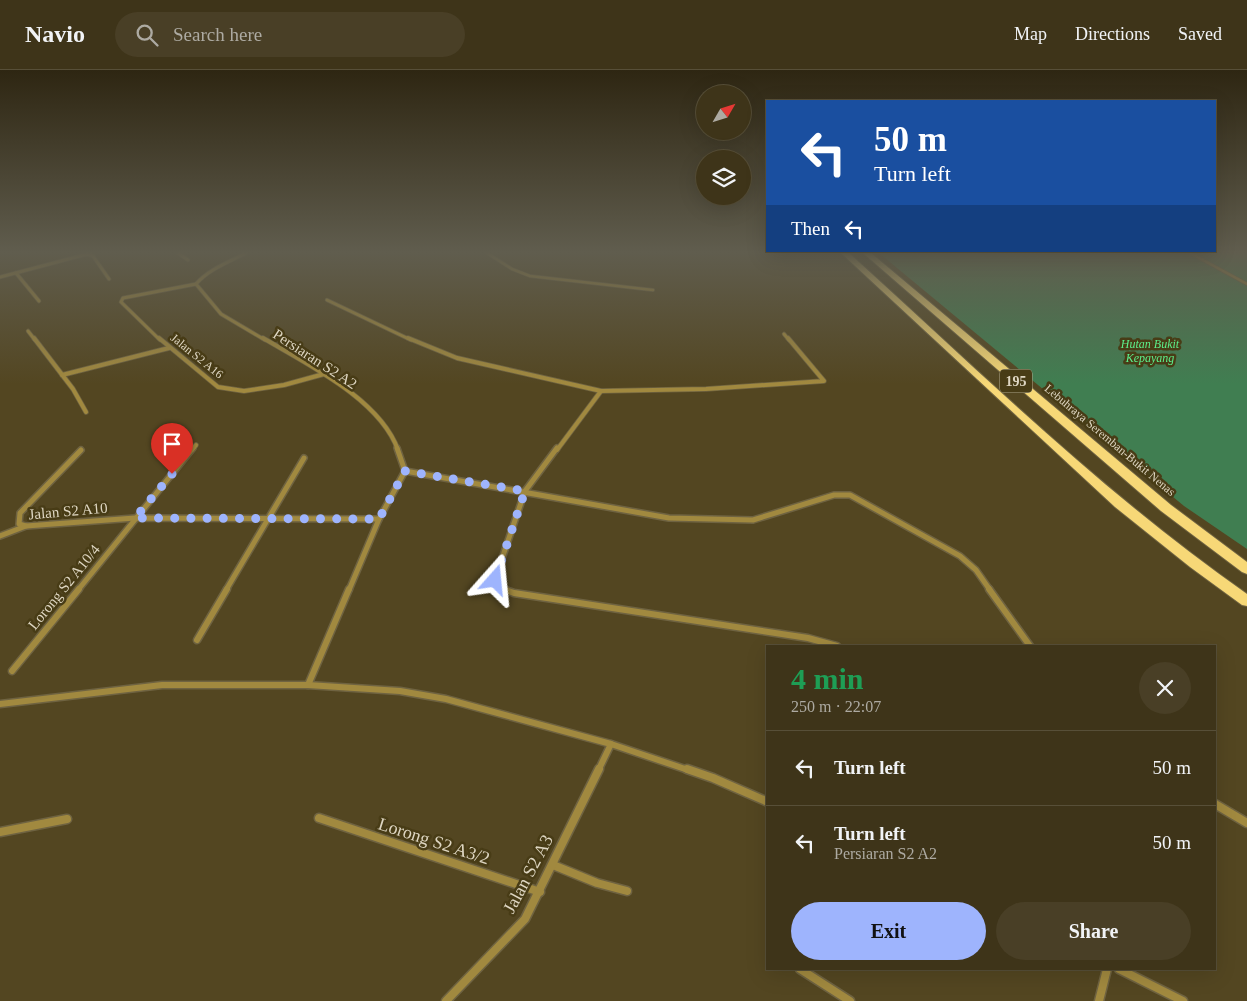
<!DOCTYPE html>
<html lang="en">
<head>
<meta charset="utf-8">
<style>
	body { margin:0; font-family:"Times New Roman",serif; background:#493f26; color:#f1f3f6; height:100vh; display:flex; flex-direction:column; font-size:19px; white-space:nowrap }
	* { box-sizing:border-box; margin:0 }
	p { font-size:16px; color:#adaaa2 }
	.icon { flex:none; width:28px; height:28px; fill:none; stroke:currentColor; stroke-width:2; stroke-linecap:round; stroke-linejoin:round }
	.map { position:relative; flex:1; overflow:hidden }
	.sheet { position:absolute; left:766px; top:575px; width:450px; height:325px; display:flex; flex-direction:column; background:#3e3419; border-radius:0px; box-shadow:0 5px 20px #0002,0 0 0 1px #574f38 }
	.sheet>* { flex:none }
	.hud { position:absolute; left:766px; top:30px; width:450px; height:152px; border-radius:0px; box-shadow:0 5px 20px #0002,0 0 0 1px #574f38; background:#1a4fa0; color:#fff; overflow:hidden }
	.needle { width:32px; rotate:51deg }
	.tools { position:absolute; left:696px; top:15px; display:grid; gap:10px }
	.tools a { display:grid; place-items:center; width:55px; height:55px; border-radius:50%; background:#3e3419; box-shadow:0 5px 20px #0002,0 0 0 1px #574f38; font-size:25px }
	.pin { position:absolute; display:grid; place-items:center; width:42px; height:42px; color:#fff; margin:-51px -21px; border-radius:50% 50% 50% 0; rotate:-45deg; box-shadow:0 0 5px #0007 }
	.pin .icon { rotate:45deg }
	.me { position:absolute; width:55px; margin:-28px; rotate:18deg; stroke-linejoin:round; filter:drop-shadow(0 0 4px #0008) }
	.turn { display:flex; align-items:center; gap:18px; height:105px; padding:0 25px; font-size:22px }
	.turn .icon { width:65px; height:65px; stroke-width:2.5 }
	.turn b { display:block; font-size:35px; line-height:42px }
	.then { display:flex; align-items:center; height:48px; padding:0 25px; background:#0003; gap:10px; font-size:19px }
	.round { display:grid; place-items:center; flex:none; width:52px; height:52px; border-radius:26px; background:#493f26 }
	.headline { display:flex; align-items:center; justify-content:space-between; height:85px; padding:0 25px }
	h1 { font-size:30px; font-weight:700; line-height:38px; color:#1e9e55 }
	.action { display:flex; gap:10px; margin-top:auto; padding:10px 25px }
	.action a { flex:1; height:58px; border-radius:30px; background:#9eb4fd; color:#111; font-size:20px; font-weight:700; line-height:58px; text-align:center }
	.action a+a { background:#493f26; color:#f1f3f6 }
	ul { padding:0; list-style:none }
	li { display:flex; align-items:center; gap:15px; height:75px; padding:0 25px; border-top:1px solid #574f38 }
	li div { flex:1 }
	li b { display:block; font-size:19px }
	li em { font-style:normal }
	header { display:flex; align-items:center; gap:30px; box-sizing:border-box; height:70px; padding:0 25px; background:#3e3419; border-bottom:1px solid #574f38 }
	header strong { font-size:24px }
	nav { display:flex; gap:28px; margin-inline-start:auto; font-size:18px }
	.search { width:350px; height:45px; background:#493f26; display:flex; align-items:center; gap:12px; box-sizing:border-box; padding:0 18px; border-radius:28px; color:#adaaa2; font-size:19px }
	.map>svg:first-child { display:block }
</style>
</head>
<body>
<header>
<strong>Navio</strong>
<div class="search"><svg class="icon" aria-label="search" viewBox="0 0 24 24"><circle cx="10" cy="10" r="6"/><path d="M15 15l6 6"/></svg>Search here</div>
<nav><a>Map</a><a>Directions</a><a>Saved</a></nav>
</header>
<div class="map">
<svg width="1247" height="931" viewBox="0 0 1247 931">
	<rect width="100%" height="100%" fill="#534621"/>
	<!-- green -->
	<path fill="#407e51" d="M879,183H1247V479L1184,436Z"/>
	<g fill="none" stroke-linecap="round" stroke-linejoin="round">
		<!-- service casing -->
		<g stroke="#6f6341" stroke-width="4">
			<g id="service">
				<path d="M487,183L512,199L530,206L653,220"/>
				<path d="M1190,183L1247,214"/>
			</g>
		</g>
		<!-- minor-far4 casing -->
		<g stroke="#6f6341" stroke-width="4.5">
			<g id="minor-far4">
				<path d="M178,183L188,190"/>
				<path d="M246,183C229,192 209,199 196,214L221,244L265,270"/>
				<path d="M87,184L93,186L109,209"/>
				<path d="M16,203L39,231"/>
				<path d="M0,207L91,183"/>
				<path d="M327,230L411,270"/>
				<path d="M28,261L35,270"/>
				<path d="M784,264L789,270"/>
				<path d="M160,270L121,232L123,228L196,214"/>
			</g>
		</g>
		<!-- minor-far3 casing -->
		<g stroke="#6f6341" stroke-width="5.5">
			<g id="minor-far3">
				<path d="M34,268L73,319L86,342"/>
				<path d="M159,268L218,317L244,321L284,315L324,304"/>
				<path d="M263,268C307,294 380,329 398,380"/>
				<path d="M408,268L457,288L601,321L706,319L824,311L788,268"/>
				<path d="M62,305L169,278"/>
				<path d="M192,380L196,375"/>
				<path d="M557,380L601,321"/>
			</g>
		</g>
		<!-- minor-far2 casing -->
		<g stroke="#6f6341" stroke-width="8">
			<g id="minor-far2">
				<path d="M405,401L669,448L753,450L834,425H850L960,486L976,500L990,520"/>
				<path d="M26,456L19,454L20,443L81,380"/>
				<path d="M0,466L26,456L135,448L379,449"/>
				<path d="M78,520L193,378"/>
				<path d="M226,520L304,388"/>
				<path d="M349,520L379,449L405,401L397,378"/>
				<path d="M507,520L498,517L495,509L525,421L557,378"/>
			</g>
		</g>
		<!-- minor-far1 casing -->
		<g stroke="#6f6341" stroke-width="9">
			<g id="minor-far1">
				<path d="M503,519L514,523L808,568L837,576"/>
				<path d="M989,519L1030,576"/>
				<path d="M197,570L227,519"/>
				<path d="M12,601L79,519"/>
				<path d="M308,615L349,519"/>
				<path d="M0,634L162,615H308L400,621L446,629L611,674L691,701"/>
				<path d="M598,701L611,674"/>
			</g>
		</g>
		<!-- minor casing -->
		<g stroke="#6f6341" stroke-width="11">
			<g id="minor">
				<path d="M687,699L713,708L768,732"/>
				<path d="M1215,734L1247,753"/>
				<path d="M319,748L540,822"/>
				<path d="M0,762L67,749"/>
				<path d="M553,795L597,813L627,821"/>
				<path d="M800,899L850,931"/>
				<path d="M1119,899L1183,931"/>
				<path d="M446,931L525,849L599,699"/>
				<path d="M1099,931L1107,899"/>
			</g>
		</g>
		<!-- trunk casing -->
		<g stroke="#6f6341" stroke-width="2">
			<g id="trunk">
				<path d="M841,183H849C978,300 1104,424 1247,524V536L1242,535L1190,497L1115,437Z"/>
				<path d="M863,183H871L1171,435L1247,492V504L1242,502L1161,441Z"/>
			</g>
		</g>
		<!-- service -->
		<use href="#service" stroke="#a1893f" stroke-width="2.5"/>
		<!-- minor-far4 -->
		<use href="#minor-far4" stroke="#a1893f" stroke-width="3"/>
		<!-- minor-far3 -->
		<use href="#minor-far3" stroke="#a1893f" stroke-width="4"/>
		<!-- minor-far2 -->
		<use href="#minor-far2" stroke="#a1893f" stroke-width="5"/>
		<!-- minor-far1 -->
		<use href="#minor-far1" stroke="#a1893f" stroke-width="6"/>
		<!-- minor -->
		<use href="#minor" stroke="#a1893f" stroke-width="8"/>
		<!-- trunk -->
		<use href="#trunk" fill="#f7d877" fill-rule="evenodd"/>
	</g>
	<!-- sky -->
	<linearGradient id="sky" x2="0" y2="1"><stop stop-color="#2e2612"/><stop offset="0.58" stop-color="#605d4e"/><stop offset="1" stop-color="#605d4e" stop-opacity="0"/></linearGradient>
	<rect width="1247" height="314" fill="url(#sky)"/>
	<g fill="none" stroke-linecap="round" stroke-linejoin="round">
		<!-- route -->
		<path stroke="#9eb4fd" stroke-width="9" stroke-dasharray="0 16.2" d="M172,404L135,448L379,449L405,401L525,421L495,510"/>
	</g>
	<g text-anchor="middle" dominant-baseline="central" stroke-width="5" stroke-linejoin="round" paint-order="stroke">
		<!-- far-park labels -->
		<g font-size="12" font-style="italic" fill="#5cef8b" stroke="#483c16">
			<text x="1150" y="274">Hutan Bukit<tspan x="1150" dy="14">Kepayang</tspan></text>
		</g>
		<!-- far-street labels -->
		<g font-size="12" fill="#ded6c2" stroke="#483c16">
			<text transform="translate(197 286) rotate(39)">Jalan S2 A16</text>
			<text transform="translate(1110 370) rotate(40)">Lebuhraya Seremban-Bukit Nenas</text>
		</g>
		<!-- shield labels -->
		<rect fill="#483c16" stroke="#b1a88e" stroke-width="1" x="1000" y="299.5" width="32" height="23" rx="4"/>
		<g font-size="14" font-weight="bold" fill="#ded6c2">
			<text x="1016" y="311">195</text>
		</g>
		<!-- street labels -->
		<g font-size="15" fill="#ded6c2" stroke="#483c16">
			<text transform="translate(315 289) rotate(33)">Persiaran S2 A2</text>
			<text transform="translate(68 441) rotate(-5)">Jalan S2 A10</text>
			<text transform="translate(64 517) rotate(-51)">Lorong S2 A10/4</text>
		</g>
		<!-- near-street labels -->
		<g font-size="18" fill="#ded6c2" stroke="#483c16">
			<text transform="translate(434 771) rotate(18)">Lorong S2 A3/2</text>
			<text transform="translate(528 804) rotate(-62)">Jalan S2 A3</text>
		</g>
	</g>
</svg>
<div class="tools">
<a><svg class="needle" viewBox="-14 -14 28 28"><path d="M0-13l5 13h-10z" fill="#e53935"/><path d="M0 13l5-13h-10z" fill="#adaaa2"/></svg></a>
<a><svg class="icon" aria-label="layers" viewBox="0 0 24 24"><path d="M12 4l9 5-9 5-9-5zM3 14l9 5 9-5"/></svg></a>
</div>
<div class="pin" style="left:172px;top:404px;background:#d93025"><svg class="icon" aria-label="arrive" viewBox="0 0 24 24"><path d="M6 21V4h12l-3 4 3 4H6"/></svg></div>
<svg class="me" style="left:495px;top:510px" viewBox="-20 -20 40 40"><path d="M0-17L14 15 0 8-14 15z" fill="#9eb4fd" stroke="#fff" stroke-width="4"/></svg>
<div class="hud">
<div class="turn"><svg class="icon" aria-label="left" viewBox="0 0 24 24"><path d="M17 20v-9H6M10 6l-5 5 5 5"/></svg><div><b>50 m</b>Turn left</div></div>
<div class="then">Then<svg class="icon" aria-label="left" viewBox="0 0 24 24"><path d="M17 20v-9H6M10 6l-5 5 5 5"/></svg></div>
</div>
<section class="sheet">
<div class="headline"><div><h1>4 min</h1><p>250 m · 22:07</p></div><a class="round"><svg class="icon" aria-label="close" viewBox="0 0 24 24"><path d="M6 6l12 12M18 6L6 18"/></svg></a></div>
<ul>
<li><svg class="icon" aria-label="left" viewBox="0 0 24 24"><path d="M17 20v-9H6M10 6l-5 5 5 5"/></svg><div><b>Turn left</b></div><em>50 m</em></li>
<li><svg class="icon" aria-label="left" viewBox="0 0 24 24"><path d="M17 20v-9H6M10 6l-5 5 5 5"/></svg><div><b>Turn left</b><p>Persiaran S2 A2</p></div><em>50 m</em></li>
</ul>
<div class="action"><a>Exit</a><a>Share</a></div>
</section>
</div>
</body>
</html>
